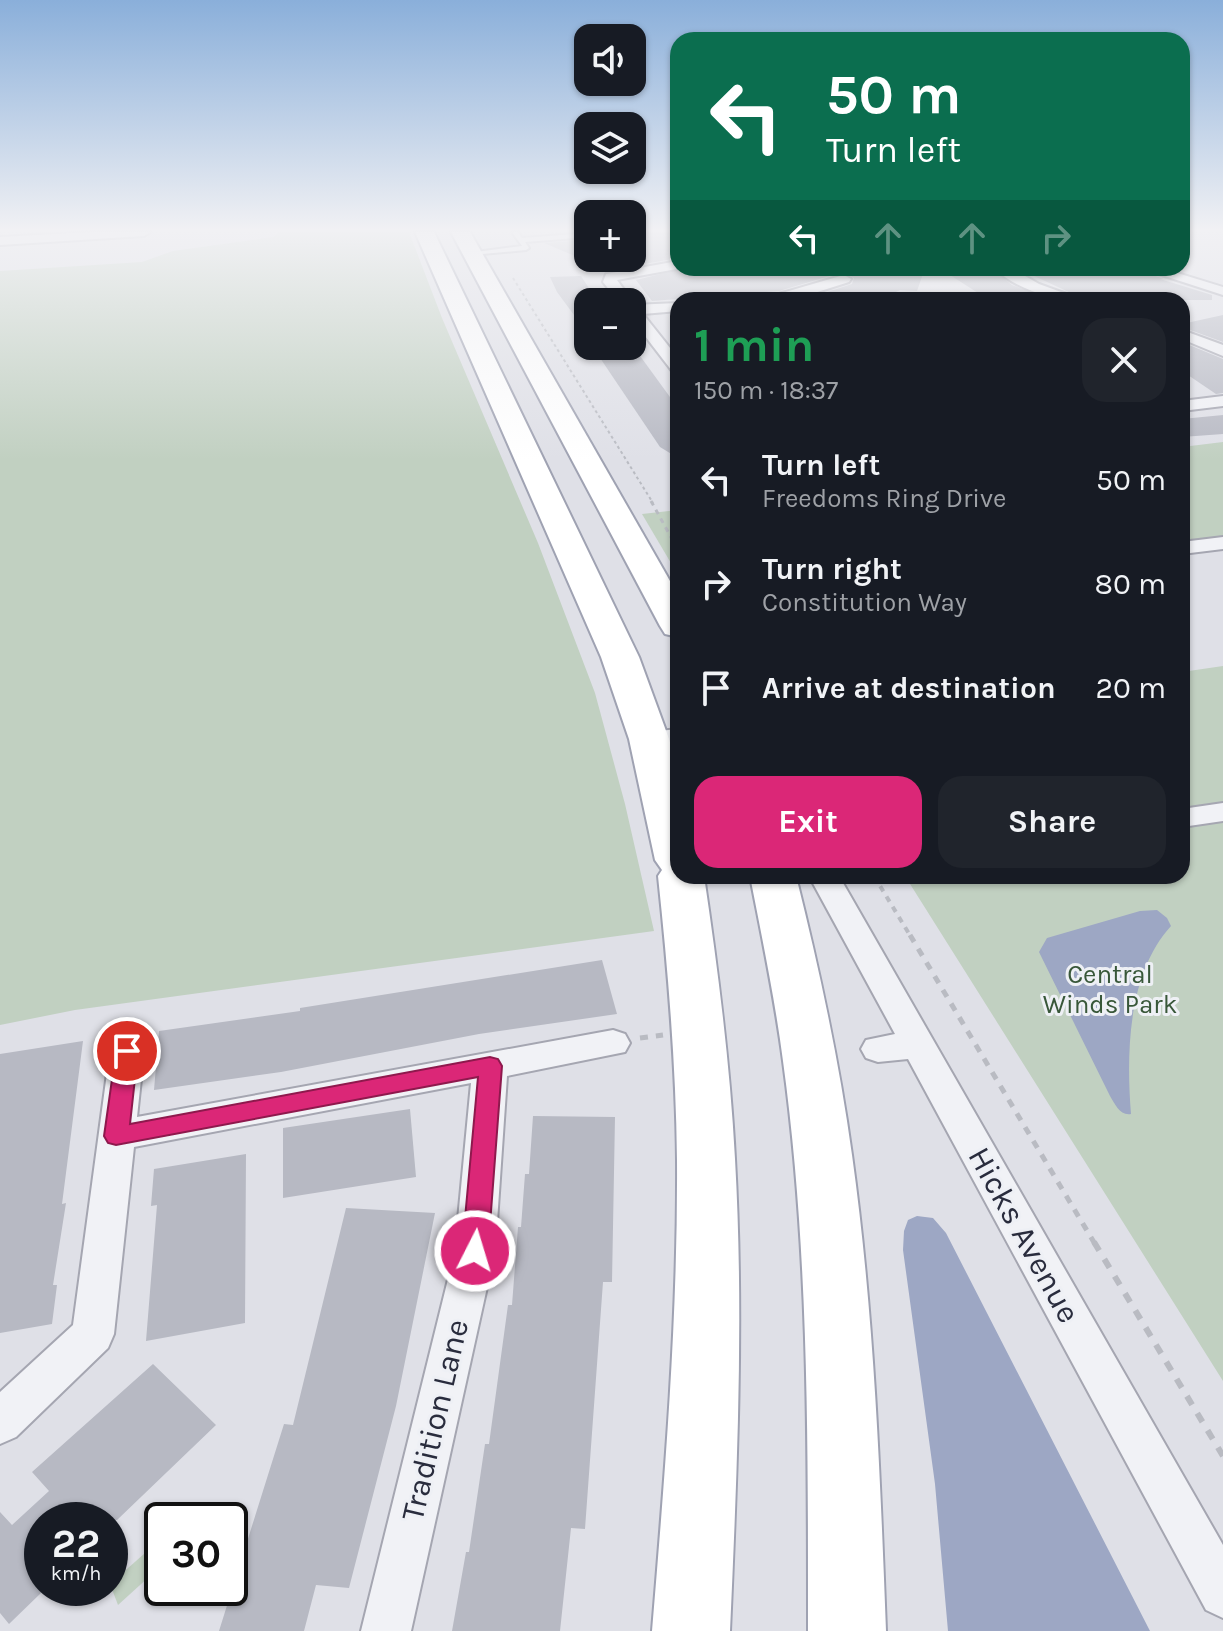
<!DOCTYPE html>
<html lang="en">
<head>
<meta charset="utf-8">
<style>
	body { margin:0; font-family:Karla,sans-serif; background:#20242c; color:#f1f3f6; height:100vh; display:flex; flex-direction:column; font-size:30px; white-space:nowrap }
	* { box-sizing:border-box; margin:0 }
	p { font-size:26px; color:#9ea1a6 }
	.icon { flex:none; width:44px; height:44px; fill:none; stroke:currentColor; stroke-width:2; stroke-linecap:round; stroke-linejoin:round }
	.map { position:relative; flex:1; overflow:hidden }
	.drawer { position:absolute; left:670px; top:292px; width:520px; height:592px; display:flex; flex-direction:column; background:#171b24; border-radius:24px; box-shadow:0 2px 6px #0004 }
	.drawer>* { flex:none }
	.hud { position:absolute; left:670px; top:32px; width:520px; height:244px; border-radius:24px; box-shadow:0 2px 6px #0004; background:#0b6e4f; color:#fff; overflow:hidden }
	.controls { position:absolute; left:574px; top:24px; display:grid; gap:16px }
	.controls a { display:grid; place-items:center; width:72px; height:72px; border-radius:16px; background:#171b24; box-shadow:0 2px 6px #0004; font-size:40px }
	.speed { position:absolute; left:24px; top:1502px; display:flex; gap:16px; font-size:40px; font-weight:700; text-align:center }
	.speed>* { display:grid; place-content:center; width:104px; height:104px; border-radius:50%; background:#171b24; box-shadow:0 2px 6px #0004; line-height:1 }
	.speed small { font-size:20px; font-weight:400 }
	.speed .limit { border:4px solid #111; border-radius:12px; background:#fff; color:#111 }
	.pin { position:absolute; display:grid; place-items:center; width:68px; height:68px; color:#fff; margin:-34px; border:4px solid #fff; border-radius:50%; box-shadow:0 2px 8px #0007 }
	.me { position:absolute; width:88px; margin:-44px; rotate:5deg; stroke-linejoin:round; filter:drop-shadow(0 0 6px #0008) }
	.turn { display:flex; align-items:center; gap:28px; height:168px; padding:0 24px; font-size:36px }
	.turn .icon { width:104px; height:104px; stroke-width:2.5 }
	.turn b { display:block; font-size:56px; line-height:68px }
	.lanes { display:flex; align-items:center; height:76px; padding:0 24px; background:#0003; justify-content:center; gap:40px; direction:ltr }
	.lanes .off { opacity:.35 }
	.round { display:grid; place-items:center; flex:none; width:84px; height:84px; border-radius:24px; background:#20242c }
	.overview { display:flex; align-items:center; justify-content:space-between; height:136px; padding:0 24px }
	h1 { font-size:48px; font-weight:700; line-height:60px; color:#1e9e55 }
	.button { display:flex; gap:16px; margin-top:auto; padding:16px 24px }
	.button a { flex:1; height:92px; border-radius:24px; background:#db2777; color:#fff; font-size:32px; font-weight:700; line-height:92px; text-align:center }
	.button a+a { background:#20242c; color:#f1f3f6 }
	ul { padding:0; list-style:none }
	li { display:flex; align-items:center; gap:24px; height:104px; padding:0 24px }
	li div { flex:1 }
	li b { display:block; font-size:30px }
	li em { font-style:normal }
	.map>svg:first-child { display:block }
</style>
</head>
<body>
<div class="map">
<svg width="1223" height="1631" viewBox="0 0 1223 1631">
	<rect width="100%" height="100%" fill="#dfe0e7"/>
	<!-- green -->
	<g fill="#c1d0c1">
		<path d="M279,232H409L442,318L538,543L595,693L625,804L654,931L75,1010L0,1025V271L142,262L173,251L273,237Z"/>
		<path d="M1223,442V538L1182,543V447Z"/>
		<path d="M678,510V575L642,514Z"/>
		<path d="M1223,666V1381L905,876H1182V672Z"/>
		<path d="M162,1538V1565L118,1605L110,1584Z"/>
	</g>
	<!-- water -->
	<g fill="#9da7c4">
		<path d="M1157,910L1167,918L1171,926C1128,973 1126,1052 1131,1114C1120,1116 1115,1104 1110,1096L1039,952L1047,938L1140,911Z"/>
		<path d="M917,1216L933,1218L946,1233L1150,1631H948L935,1484L903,1250L904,1231L908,1220Z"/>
	</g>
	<!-- building -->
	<g fill="#b7b9c3">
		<path d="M632,232H678V258L628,267L624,262L601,267L544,243L588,240V258H632Z"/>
		<path d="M685,268H925L917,291L900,290L880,300H832L815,296L852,284L854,278L843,272L779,291L652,301L636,280Z"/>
		<path d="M939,268H991L1012,285L1054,300H989Z"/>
		<path d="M1017,268H1137L1163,279H1160L1212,295V300H1086Z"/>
		<path d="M581,276L598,302H588V334L557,292L550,277Z"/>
		<path d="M1223,315V342L1182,327V324Z"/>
		<path d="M1182,342L1223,359V393L1216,394L1182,371Z"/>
		<path d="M592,346H631L635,349L678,408V458L660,447Z"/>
		<path d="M1223,415V434L1182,437V419Z"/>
		<path d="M602,960L617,1014L479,1034L281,1072L154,1090L159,1031L300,1011V1008Z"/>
		<path d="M83,1041L62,1204L66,1203L53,1285H57L52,1324L0,1333V1054Z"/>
		<path d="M410,1109L416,1177L283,1198V1128Z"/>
		<path d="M533,1116L615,1117L612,1282H603L585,1529L571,1528L560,1631H452L466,1552H469L485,1444H489L508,1305H512L518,1227H521L525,1174H529Z"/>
		<path d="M246,1154L245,1323L146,1341L157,1205L151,1206L154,1169Z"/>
		<path d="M346,1208L435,1213L396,1406L349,1588L316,1585L304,1631H219L284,1424L293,1425Z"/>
		<path d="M153,1364L216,1425L117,1520H42V1592L9,1624L0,1613V1512L12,1525L49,1491L32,1472Z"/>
	</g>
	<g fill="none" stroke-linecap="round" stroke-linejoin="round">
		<!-- service casing -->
		<g stroke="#a5a6b1" stroke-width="4">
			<path id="service" d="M512,232H518L522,238L588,233V237L525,242L529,248L526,250L471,255L468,253L522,246Z"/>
		</g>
		<!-- minor casing -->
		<g stroke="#a5a6b1" stroke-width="4">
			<g id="minor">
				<path d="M91,232H150L144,236L0,245V237Z"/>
				<path d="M678,261V268H682L617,280L633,302L632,304L619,302L603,282L606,274Z"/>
				<path d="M994,268H1011L1039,284L1083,300C1052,300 1017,290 994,268Z"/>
				<path d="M1140,268H1161L1223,287V295Z"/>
				<path d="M844,275L851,279L849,282L792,300H758Z"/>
				<path d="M678,303V311L643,314L678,358V373L672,371L632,319V305Z"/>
				<path d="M1182,330L1223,345V356L1182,339Z"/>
				<path d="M1223,396V406L1182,411V401Z"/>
				<path d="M1223,537V549L1182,554V542Z"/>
				<path d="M678,729V745H640L636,739L640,733Z"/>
				<path d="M1223,803V821L1182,827V809Z"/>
				<path d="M809,876H839L1223,1545V1618L1206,1610L908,1059L878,1062L866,1058L861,1049L866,1040L895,1034Z"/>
				<path d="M613,1030L625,1034L630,1043L625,1052L507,1076L495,1251L411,1631H361L455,1251L471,1083L134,1147L114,1334L108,1348L16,1437L0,1444V1392L73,1325L110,1051L115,1042L127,1038L139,1042L144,1051L137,1117Z"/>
			</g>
		</g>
		<!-- primary casing -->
		<g stroke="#9fa2b2" stroke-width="4">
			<g id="primary">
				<path d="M415,232H434L639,657L669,739L678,772V876H704C718,970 730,1064 735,1159C744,1316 737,1474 730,1631H652C665,1474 678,1317 677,1160C676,1065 668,970 658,876L662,870L655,860L629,739L601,657Z"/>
				<path d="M451,232H470L678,595V637L665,634L660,626Z"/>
				<path d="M750,876H796C819,968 839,1060 852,1155C874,1312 880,1472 886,1631H808C808,1441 809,1250 783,1061C775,999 762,938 750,876Z"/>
			</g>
		</g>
		<!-- path-far4 -->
		<path stroke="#b9bbc2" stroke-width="2" stroke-dasharray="3 3" stroke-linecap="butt" d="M513,278L653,503"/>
		<!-- path-far3 -->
		<path stroke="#b9bbc2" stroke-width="3" stroke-dasharray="5 5" stroke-linecap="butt" d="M651,501L678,550"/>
		<!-- path-far2 -->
		<path stroke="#b9bbc2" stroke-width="4" stroke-dasharray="6 6" stroke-linecap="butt" d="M874,876L911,937"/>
		<!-- path-far1 -->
		<g stroke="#b9bbc2" stroke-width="5" stroke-dasharray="8 8" stroke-linecap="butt">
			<path d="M910,935L1095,1244"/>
			<path d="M640,1038L663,1035"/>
		</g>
		<!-- path -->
		<path stroke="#b9bbc2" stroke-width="6" stroke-dasharray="10 10" stroke-linecap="butt" d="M1094,1242L1223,1456"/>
		<!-- service -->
		<use href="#service" fill="#f1f2f6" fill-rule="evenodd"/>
		<!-- minor -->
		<use href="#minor" fill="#f1f2f6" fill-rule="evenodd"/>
		<!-- primary -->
		<use href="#primary" fill="#fff" fill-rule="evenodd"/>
	</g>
	<!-- sky -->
	<linearGradient id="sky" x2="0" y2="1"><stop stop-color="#8aafda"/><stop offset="0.5" stop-color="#f1f1f4"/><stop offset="1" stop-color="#f1f1f4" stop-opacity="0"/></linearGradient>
	<rect width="1223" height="460" fill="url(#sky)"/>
	<!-- route -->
	<path fill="#db2777" stroke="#8e194d" stroke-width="2" d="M127,1042L135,1045L138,1051L130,1124L490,1057L498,1059L502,1066L488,1251L484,1259L475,1262L466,1259L462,1251L478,1077L116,1145L108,1143L104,1136L116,1051L119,1045Z"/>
	<g text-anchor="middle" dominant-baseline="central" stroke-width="6" stroke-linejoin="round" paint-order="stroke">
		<!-- park labels -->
		<g font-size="26" fill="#385739" stroke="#eef0f5">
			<text x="1110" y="974">Central<tspan x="1110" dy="30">Winds Park</tspan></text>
		</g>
		<!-- near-street labels -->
		<g font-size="32" fill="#292c3d" stroke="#eef0f5">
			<text transform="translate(1024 1235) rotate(61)">Hicks Avenue</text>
			<text transform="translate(435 1420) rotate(-77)">Tradition Lane</text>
		</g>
	</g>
</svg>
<div class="controls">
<a><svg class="icon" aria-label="sound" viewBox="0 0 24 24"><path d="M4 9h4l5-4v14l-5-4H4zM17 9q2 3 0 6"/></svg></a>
<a><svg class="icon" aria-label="layers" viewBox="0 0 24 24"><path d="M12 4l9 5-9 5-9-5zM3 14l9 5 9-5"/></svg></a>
<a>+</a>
<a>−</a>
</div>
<div class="speed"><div>22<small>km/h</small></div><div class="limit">30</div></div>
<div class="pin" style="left:127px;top:1051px;background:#d93025"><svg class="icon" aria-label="arrive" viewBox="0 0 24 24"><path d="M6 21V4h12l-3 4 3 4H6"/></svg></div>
<svg class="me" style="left:475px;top:1251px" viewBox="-20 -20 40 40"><circle r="17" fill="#db2777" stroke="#fff" stroke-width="3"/><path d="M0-11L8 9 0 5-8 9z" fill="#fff"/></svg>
<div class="hud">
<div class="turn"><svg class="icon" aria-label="left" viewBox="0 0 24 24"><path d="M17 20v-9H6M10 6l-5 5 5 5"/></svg><div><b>50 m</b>Turn left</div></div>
<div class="lanes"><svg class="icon" aria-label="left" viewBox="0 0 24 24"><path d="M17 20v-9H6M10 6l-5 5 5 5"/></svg><svg class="icon off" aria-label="ahead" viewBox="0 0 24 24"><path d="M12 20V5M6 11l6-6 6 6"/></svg><svg class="icon off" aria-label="ahead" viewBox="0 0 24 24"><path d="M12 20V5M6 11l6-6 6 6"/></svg><svg class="icon off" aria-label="right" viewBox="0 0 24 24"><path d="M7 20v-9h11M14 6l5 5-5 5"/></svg></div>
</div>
<section class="drawer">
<div class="overview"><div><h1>1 min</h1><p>150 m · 18:37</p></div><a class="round"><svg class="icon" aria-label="close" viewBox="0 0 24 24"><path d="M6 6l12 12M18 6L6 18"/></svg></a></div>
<ul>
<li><svg class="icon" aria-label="left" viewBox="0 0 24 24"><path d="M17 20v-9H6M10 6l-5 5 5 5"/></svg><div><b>Turn left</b><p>Freedoms Ring Drive</p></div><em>50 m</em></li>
<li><svg class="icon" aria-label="right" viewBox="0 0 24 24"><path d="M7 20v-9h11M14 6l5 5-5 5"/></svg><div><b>Turn right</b><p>Constitution Way</p></div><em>80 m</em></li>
<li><svg class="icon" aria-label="arrive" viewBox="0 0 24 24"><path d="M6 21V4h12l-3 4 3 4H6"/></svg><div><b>Arrive at destination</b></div><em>20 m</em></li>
</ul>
<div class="button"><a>Exit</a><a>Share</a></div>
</section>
</div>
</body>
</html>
